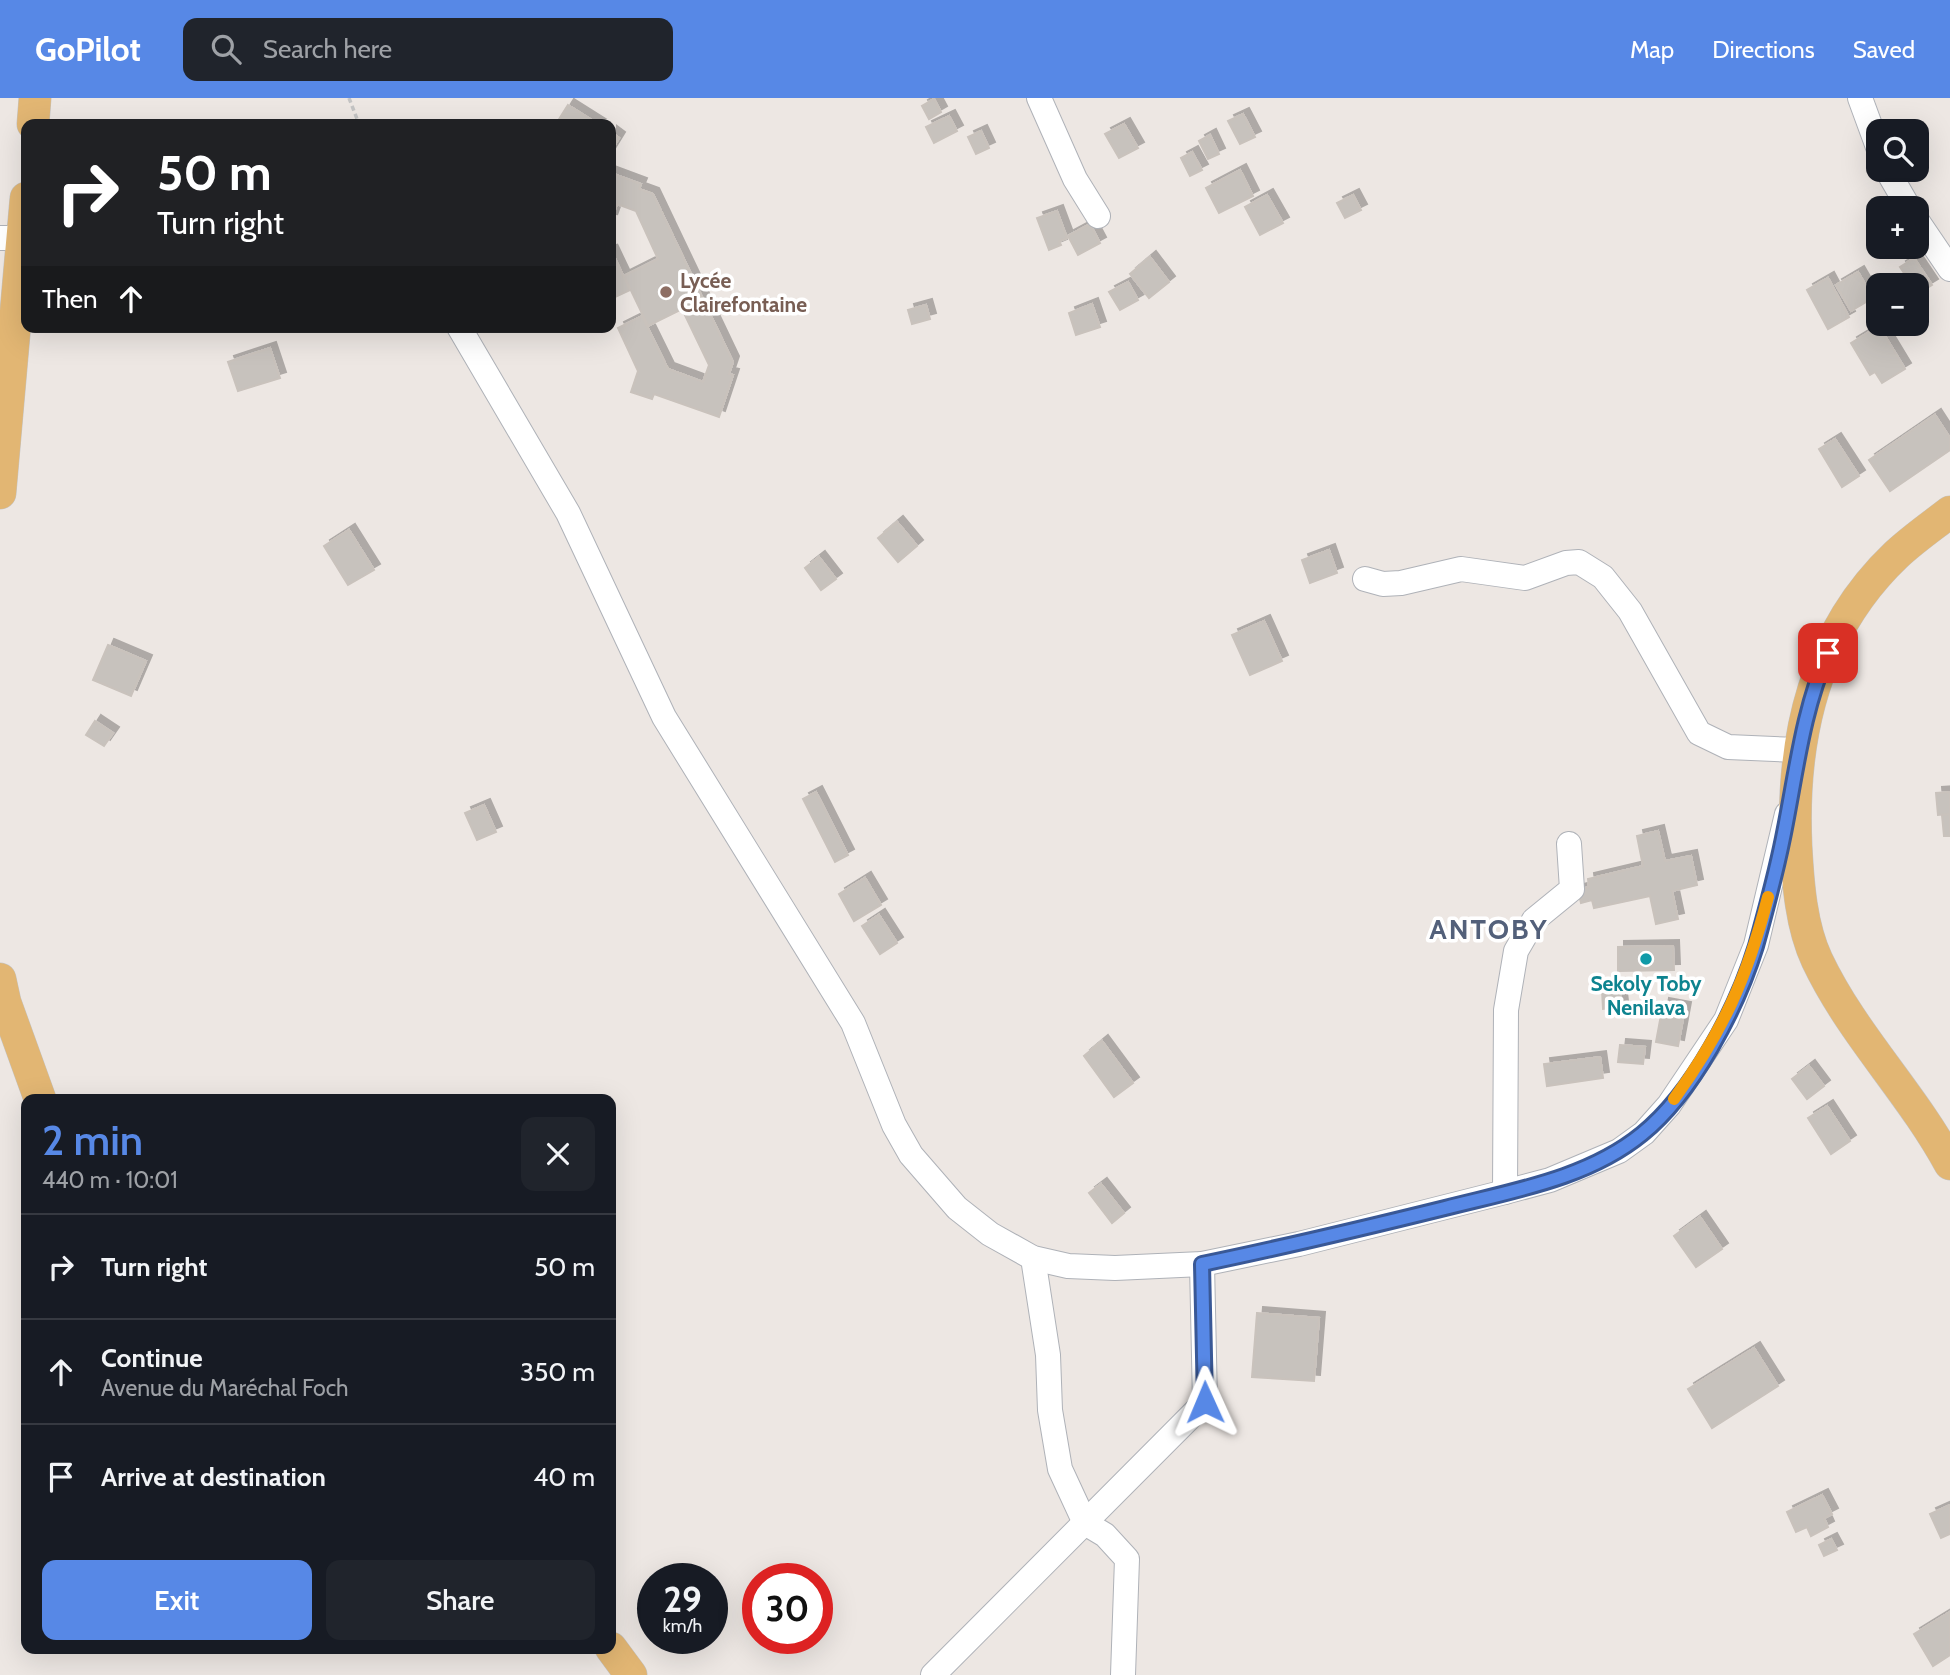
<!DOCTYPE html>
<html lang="en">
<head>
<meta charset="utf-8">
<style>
	body { margin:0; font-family:Cabin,sans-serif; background:#20242c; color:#f1f3f6; height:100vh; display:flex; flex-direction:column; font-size:26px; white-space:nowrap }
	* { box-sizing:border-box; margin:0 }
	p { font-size:23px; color:#9ea1a6 }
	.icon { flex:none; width:38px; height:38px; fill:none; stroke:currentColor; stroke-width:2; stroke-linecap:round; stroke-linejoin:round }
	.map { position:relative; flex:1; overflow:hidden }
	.panel { position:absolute; left:21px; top:996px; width:595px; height:560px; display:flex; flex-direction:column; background:#171b24; border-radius:14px; box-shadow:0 7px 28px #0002 }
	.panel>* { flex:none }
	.banner { position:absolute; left:21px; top:21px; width:595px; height:214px; border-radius:14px; box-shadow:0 7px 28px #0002; background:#202124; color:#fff; overflow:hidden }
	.buttons { position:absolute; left:1866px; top:21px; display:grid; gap:14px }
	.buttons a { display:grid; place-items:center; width:63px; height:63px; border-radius:14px; background:#171b24; box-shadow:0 7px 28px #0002; font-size:35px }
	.speed { position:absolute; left:637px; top:1465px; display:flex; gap:14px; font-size:35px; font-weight:700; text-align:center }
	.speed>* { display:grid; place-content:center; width:91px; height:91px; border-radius:50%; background:#171b24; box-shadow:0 7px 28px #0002; line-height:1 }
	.speed small { font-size:18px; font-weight:400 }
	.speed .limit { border:10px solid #d22; background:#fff; color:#111 }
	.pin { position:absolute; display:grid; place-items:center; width:60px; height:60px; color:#fff; margin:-30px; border-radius:14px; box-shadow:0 4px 10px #0006 }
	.me { position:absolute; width:77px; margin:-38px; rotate:359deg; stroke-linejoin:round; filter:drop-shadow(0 0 5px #0008) }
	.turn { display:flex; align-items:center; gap:24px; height:147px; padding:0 21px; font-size:32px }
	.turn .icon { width:91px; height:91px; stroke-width:2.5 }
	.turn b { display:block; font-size:49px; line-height:60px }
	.then { display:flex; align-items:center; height:66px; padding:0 21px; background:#0003; gap:14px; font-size:26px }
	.round { display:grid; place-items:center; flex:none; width:74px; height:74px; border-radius:14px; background:#20242c }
	.summary { display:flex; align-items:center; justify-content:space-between; height:119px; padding:0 21px }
	h1 { font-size:42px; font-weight:600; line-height:52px; color:#5788e6 }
	.primary-button { display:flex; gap:14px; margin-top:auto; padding:14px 21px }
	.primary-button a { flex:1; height:80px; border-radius:14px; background:#5788e6; color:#fff; font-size:28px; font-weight:600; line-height:80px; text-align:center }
	.primary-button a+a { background:#20242c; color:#f1f3f6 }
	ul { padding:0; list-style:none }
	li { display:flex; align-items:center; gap:21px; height:105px; padding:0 21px; border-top:2px solid #363941 }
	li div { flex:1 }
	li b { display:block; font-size:26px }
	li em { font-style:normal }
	header { display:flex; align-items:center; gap:42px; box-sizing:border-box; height:98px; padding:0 35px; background:#5788e6; color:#fff }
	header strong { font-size:33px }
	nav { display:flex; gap:38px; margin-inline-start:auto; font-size:24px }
	.search { width:490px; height:63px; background:#20242c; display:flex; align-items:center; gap:18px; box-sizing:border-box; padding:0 24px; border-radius:14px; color:#9ea1a6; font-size:26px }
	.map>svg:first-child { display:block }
</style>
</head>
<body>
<header>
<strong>GoPilot</strong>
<div class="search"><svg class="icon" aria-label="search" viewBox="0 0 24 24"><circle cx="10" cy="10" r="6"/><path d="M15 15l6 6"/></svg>Search here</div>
<nav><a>Map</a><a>Directions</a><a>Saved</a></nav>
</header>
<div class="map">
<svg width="1950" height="1577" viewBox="0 0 1950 1577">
	<defs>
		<filter id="shadow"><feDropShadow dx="6" dy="-6" stdDeviation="0" flood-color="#0004"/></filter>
	</defs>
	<rect width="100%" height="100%" fill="#ede7e3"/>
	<!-- building -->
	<g fill="#c7c2bd" stroke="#c9c2bc" stroke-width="2" filter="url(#shadow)">
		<path d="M934,1L941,14L929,21L922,8Z"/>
		<path d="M568,7L598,26H556Z"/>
		<path d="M1243,16L1255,39L1240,46L1228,23Z"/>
		<path d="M949,18L957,33L934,45L926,29Z"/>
		<path d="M1124,26L1138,50L1119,60L1105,36Z"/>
		<path d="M981,33L989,50L976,56L968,39Z"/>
		<path d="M611,34L619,40L611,53Z"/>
		<path d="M1210,37L1219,56L1208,61L1199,43Z"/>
		<path d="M1192,54L1202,72L1190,78L1181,60Z"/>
		<path d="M1240,72L1253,98L1219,115L1206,90Z"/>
		<path d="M611,75L641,86L639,91L653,96L733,264L729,276L733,277L719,319L654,296L652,301L631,294L638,273L618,230L642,218L668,271L703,284L709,267L682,211L648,228L624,178L658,161L636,113L617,106L611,123Z"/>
		<path d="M1267,97L1283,125L1260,137L1245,109Z"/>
		<path d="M1353,97L1361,112L1345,120L1337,105Z"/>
		<path d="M1057,113L1067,140L1059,143L1061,147L1049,152L1037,120Z"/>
		<path d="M1090,126L1100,145L1078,157L1068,138Z"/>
		<path d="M611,152L630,192L611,201Z"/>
		<path d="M1150,159L1169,184L1149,200L1130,176Z"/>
		<path d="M1914,160L1932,187L1917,196L1916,187H1912L1900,169Z"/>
		<path d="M1858,174L1873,200L1851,213L1836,187Z"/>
		<path d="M1828,180L1849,219L1828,231L1807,192Z"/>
		<path d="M1128,184L1138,202L1120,212L1109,194Z"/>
		<path d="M1092,206L1100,229L1076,237L1069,215Z"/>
		<path d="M926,207L930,221L912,226L908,212Z"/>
		<path d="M1879,228L1905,271L1882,285L1875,274L1870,277L1851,245Z"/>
		<path d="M270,250L280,280L238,293L228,264Z"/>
		<path d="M1935,317L1950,340V352L1890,393L1869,362Z"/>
		<path d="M1835,341L1859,378L1842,389L1819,351Z"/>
		<path d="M897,424L917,448L898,464L878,440Z"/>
		<path d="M349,432L374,472L348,487L324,448Z"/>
		<path d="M1329,452L1337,475L1310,485L1302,462Z"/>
		<path d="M819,459L836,481L821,492L805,470Z"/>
		<path d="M1264,523L1282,563L1250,577L1232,537Z"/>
		<path d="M108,547L146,563L131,598L93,582Z"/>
		<path d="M95,623L113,635L104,648L86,637Z"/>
		<path d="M816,694L848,757L835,764L803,701Z"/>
		<path d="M1950,694V716L1938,717L1936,695Z"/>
		<path d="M484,707L496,734L477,742L465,715Z"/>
		<path d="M1950,716V738H1944L1942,717Z"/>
		<path d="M1658,733L1665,763L1691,758L1697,787L1672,793L1678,821L1656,826L1650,798L1594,810L1592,802L1581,805L1578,792L1589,789L1588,781L1643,768L1637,738Z"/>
		<path d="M865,780L881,807L854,823L839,796Z"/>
		<path d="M879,817L897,845L880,856L862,828Z"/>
		<path d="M1673,848L1674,872L1618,873V849Z"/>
		<path d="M1620,891L1622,909L1603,911L1602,892Z"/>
		<path d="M1663,906L1685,910L1678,948L1656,944Z"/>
		<path d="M1102,943L1133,985L1114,999L1084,958Z"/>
		<path d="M1620,947L1645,949L1643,966L1618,964Z"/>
		<path d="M1600,959L1603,980L1547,988L1544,966Z"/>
		<path d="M1809,968L1824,988L1807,1001L1792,981Z"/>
		<path d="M1827,1008L1850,1043L1831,1056L1808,1020Z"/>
		<path d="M1101,1086L1124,1115L1112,1125L1089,1095Z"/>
		<path d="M1700,1119L1722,1151L1696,1169L1674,1138Z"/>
		<path d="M1257,1215L1319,1220L1314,1283L1252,1279Z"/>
		<path d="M1754,1250L1778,1288L1712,1330L1688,1291Z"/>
		<path d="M1822,1397L1832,1416L1824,1420L1828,1429L1811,1438L1807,1429L1796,1434L1787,1414Z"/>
		<path d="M1950,1407V1436L1941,1440L1930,1416Z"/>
		<path d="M1831,1441L1837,1452L1824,1458L1819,1447Z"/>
		<path d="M1950,1514V1557L1933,1568L1914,1536Z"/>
	</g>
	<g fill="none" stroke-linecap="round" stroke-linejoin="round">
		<!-- minor casing -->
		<g stroke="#afb2b8" stroke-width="26">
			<g id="minor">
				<path d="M1039,0L1075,81L1098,118"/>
				<path d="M1860,0L1878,49"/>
				<path d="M1887,72L1909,110"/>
				<path d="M1916,121L1950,171"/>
				<path d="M0,140H26"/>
				<path d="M459,229L568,415L664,619L853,925L894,1027L911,1057L957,1110L990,1136L1033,1160L1068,1168L1115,1170L1202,1166L1299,1146L1505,1094L1550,1082L1619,1053L1644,1035L1669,1007L1726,922L1756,847L1787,716"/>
				<path d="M1365,481L1383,486L1401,485L1461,471L1525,480L1566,465L1579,464L1603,479L1630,513L1699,635L1728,649L1798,652L1795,670"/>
				<path d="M1505,1094L1506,912L1516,853L1534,822L1572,791L1569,746"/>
				<path d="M1033,1160L1048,1257L1050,1312L1060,1371L1085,1425L1105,1437L1127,1461L1123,1577"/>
				<path d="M933,1577L1205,1304L1202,1166"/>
			</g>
		</g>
		<!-- major casing -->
		<g stroke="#c4c4c4" stroke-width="33">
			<g id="major">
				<path d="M33,26L35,0"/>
				<path d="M0,395L26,100"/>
				<path d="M1950,414C1932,428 1913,441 1896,457C1815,534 1791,640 1796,748C1798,785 1801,828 1817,862C1852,936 1911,994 1950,1066"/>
				<path d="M0,881L5,904L40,1001"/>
				<path d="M611,1550L631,1577"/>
			</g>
		</g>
		<!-- path -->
		<path stroke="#c4c4c4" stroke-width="3.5" stroke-dasharray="5 3.5" stroke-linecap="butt" d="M349,0L359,26"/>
		<!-- minor -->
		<use href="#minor" stroke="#fff" stroke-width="24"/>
		<!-- major -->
		<use href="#major" stroke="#e2b673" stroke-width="32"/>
	</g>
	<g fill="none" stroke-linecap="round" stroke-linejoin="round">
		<!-- route casing -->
		<g stroke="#395896" stroke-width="18">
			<path id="route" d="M1205,1304L1202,1166C1284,1149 1364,1130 1445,1110C1511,1093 1587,1081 1642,1036C1693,995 1737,910 1756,848C1766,812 1776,775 1783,740C1796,677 1802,614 1828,555"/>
		</g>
		<!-- route -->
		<use href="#route" stroke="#5788e6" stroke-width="12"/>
		<!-- slow -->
		<path stroke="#f59e0b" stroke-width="12" d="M1674,1001C1723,933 1747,880 1768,799"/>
	</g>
	<!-- markers -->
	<circle fill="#8d6e63" stroke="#fff" stroke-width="2.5" cx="666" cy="194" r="7"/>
	<circle fill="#0f9aa8" stroke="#fff" stroke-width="2.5" cx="1646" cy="861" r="7"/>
	<g text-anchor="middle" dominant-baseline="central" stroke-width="7" stroke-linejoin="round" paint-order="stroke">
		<!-- education labels -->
		<g font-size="21" font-weight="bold" fill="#785e54" stroke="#fff" text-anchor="start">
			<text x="680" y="182">Lycée<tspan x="680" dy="24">Clairefontaine</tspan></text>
		</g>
		<!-- culture labels -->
		<g font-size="21" font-weight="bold" fill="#0d838f" stroke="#fff">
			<text x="1646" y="885">Sekoly Toby<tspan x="1646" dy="24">Nenilava</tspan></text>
		</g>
		<!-- district labels -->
		<g font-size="28" font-weight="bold" letter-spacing="2" fill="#53607a" stroke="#fff">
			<text x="1489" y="831">ANTOBY</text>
		</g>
	</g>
</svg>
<div class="buttons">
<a><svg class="icon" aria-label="search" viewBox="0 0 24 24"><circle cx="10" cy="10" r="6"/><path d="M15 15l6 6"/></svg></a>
<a>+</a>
<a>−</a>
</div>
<div class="speed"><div>29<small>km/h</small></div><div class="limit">30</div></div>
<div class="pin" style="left:1828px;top:555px;background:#d93025"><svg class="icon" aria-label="arrive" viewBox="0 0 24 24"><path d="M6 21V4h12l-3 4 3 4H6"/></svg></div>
<svg class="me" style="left:1205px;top:1304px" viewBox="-20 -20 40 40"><path d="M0-17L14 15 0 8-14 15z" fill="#5788e6" stroke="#fff" stroke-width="4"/></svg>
<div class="banner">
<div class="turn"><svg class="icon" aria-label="right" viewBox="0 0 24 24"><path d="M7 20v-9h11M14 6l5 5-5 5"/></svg><div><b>50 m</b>Turn right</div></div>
<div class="then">Then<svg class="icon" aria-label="ahead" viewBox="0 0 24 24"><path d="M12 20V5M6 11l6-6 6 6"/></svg></div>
</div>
<section class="panel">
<div class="summary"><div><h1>2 min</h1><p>440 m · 10:01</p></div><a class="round"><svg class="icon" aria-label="close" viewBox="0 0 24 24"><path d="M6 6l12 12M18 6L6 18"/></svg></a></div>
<ul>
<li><svg class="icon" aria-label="right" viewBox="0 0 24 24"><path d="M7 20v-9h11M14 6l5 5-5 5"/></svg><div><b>Turn right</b></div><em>50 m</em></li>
<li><svg class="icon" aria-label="ahead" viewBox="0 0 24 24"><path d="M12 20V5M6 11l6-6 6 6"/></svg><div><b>Continue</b><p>Avenue du Maréchal Foch</p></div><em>350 m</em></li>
<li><svg class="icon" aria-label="arrive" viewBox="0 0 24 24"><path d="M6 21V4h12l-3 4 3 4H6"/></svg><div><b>Arrive at destination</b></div><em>40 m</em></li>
</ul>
<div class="primary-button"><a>Exit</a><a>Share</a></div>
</section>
</div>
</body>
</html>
